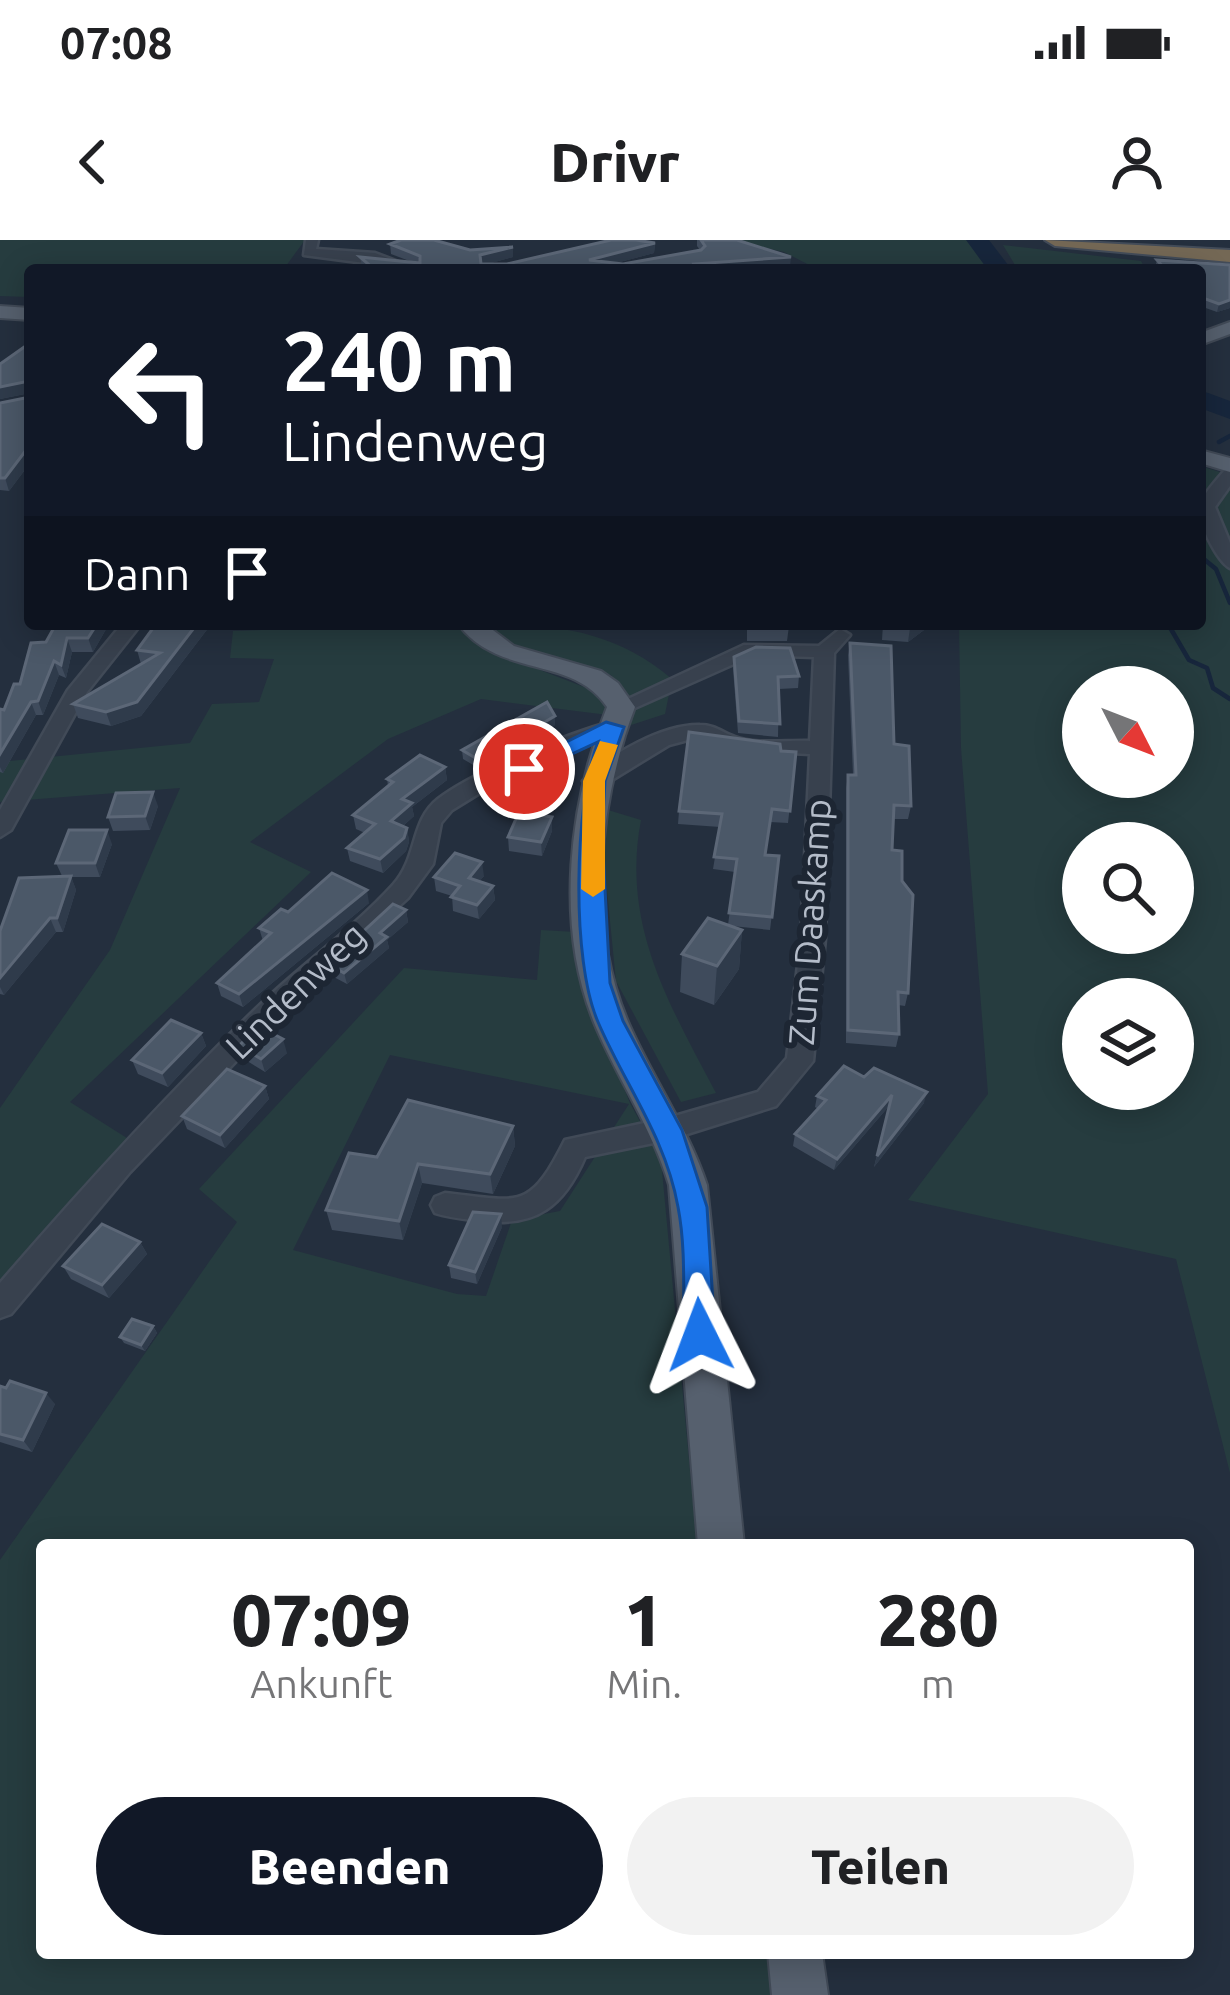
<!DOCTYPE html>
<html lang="de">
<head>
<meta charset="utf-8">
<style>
	body { margin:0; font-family:Ubuntu,sans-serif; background:#f2f2f2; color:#202124; height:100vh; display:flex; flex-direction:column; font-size:45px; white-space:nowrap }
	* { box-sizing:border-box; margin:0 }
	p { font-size:39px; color:#757577 }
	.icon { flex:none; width:66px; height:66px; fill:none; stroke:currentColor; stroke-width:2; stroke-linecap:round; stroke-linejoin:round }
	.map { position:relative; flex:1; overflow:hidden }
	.details { position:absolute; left:36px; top:1299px; width:1158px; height:420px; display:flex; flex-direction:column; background:#fff; border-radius:12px; box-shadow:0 6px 30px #0003 }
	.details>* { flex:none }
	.hud { position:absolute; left:24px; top:24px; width:1182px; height:366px; border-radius:12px; box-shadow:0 6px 30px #0003; background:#111827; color:#fff; overflow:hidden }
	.needle { width:78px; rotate:132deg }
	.fabs { position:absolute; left:1062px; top:426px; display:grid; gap:24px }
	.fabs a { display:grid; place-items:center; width:132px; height:132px; border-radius:50%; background:#fff; box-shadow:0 6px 30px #0003; font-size:60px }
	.pin { position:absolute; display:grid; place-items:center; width:102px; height:102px; color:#fff; margin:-51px; border:6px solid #fff; border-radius:50%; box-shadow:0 3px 12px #0007 }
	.me { position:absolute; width:132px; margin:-66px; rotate:357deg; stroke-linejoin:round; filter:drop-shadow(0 0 9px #0008) }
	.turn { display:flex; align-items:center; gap:42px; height:252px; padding:0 60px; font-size:54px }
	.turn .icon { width:156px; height:156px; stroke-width:2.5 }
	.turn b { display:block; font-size:84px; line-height:102px }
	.then { display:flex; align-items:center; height:114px; padding:0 60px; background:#0003; gap:24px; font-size:45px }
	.eta { display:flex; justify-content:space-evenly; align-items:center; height:204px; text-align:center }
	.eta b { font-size:72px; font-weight:800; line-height:84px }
	.primary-button { display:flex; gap:24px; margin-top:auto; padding:24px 60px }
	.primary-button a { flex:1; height:138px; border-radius:72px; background:#111827; color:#fff; font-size:48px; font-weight:800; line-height:138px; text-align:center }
	.primary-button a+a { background:#f2f2f2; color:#202124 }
	.status { display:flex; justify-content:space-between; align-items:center; height:84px; padding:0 60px; background:#fff; direction:ltr }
	.status svg { height:33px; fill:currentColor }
	header { display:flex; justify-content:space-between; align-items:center; height:156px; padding:0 60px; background:#fff; font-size:54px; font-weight:800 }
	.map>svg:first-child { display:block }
</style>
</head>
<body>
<div class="status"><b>07:08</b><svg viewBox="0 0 49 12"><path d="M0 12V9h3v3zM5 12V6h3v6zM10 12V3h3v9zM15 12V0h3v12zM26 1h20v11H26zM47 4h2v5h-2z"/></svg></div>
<header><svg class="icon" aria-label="back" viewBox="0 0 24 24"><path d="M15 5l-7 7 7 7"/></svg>Drivr<svg class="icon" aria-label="person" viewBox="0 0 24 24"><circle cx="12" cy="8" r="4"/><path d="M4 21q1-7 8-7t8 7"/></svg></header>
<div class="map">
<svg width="1230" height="1755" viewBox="0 0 1230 1755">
	<rect width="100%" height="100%" fill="#242f3e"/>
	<!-- green -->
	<g fill="#263c3f" fill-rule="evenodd">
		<path d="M0,0H305L283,30H30V57L0,56Z"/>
		<path d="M731,0H977L989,2L1010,30H819L784,12Z"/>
		<path d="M1003,5L1141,21L1146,30H1018Z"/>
		<path d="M1200,226L1230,235V1233L1176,1019L908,960L988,854L961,508L959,384H1200ZM1083,447H1173V537H1083ZM1083,603H1173V693H1083ZM1083,759H1173V849H1083Z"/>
		<path d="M462,384L483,408L605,455L608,475L481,459L388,499L250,602L311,632L70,862L130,900L37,997L0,1046V868L110,710L180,548L0,562V522L190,503L212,464L259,462L274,419L230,418L233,391Z"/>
		<path d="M482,384C554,384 614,390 672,439L665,474L625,487L632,466L611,435L523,413Z"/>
		<path d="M608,570L641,580C621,684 669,764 716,853L681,862L616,741L604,621Z"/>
		<path d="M541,690L576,692L586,754L630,863L661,920L697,1305H42V1713H772L777,1755H0V1320L237,982L199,949L404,728L537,740ZM390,815L629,864L560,971L512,980L486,1056L457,1054L293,1010Z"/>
	</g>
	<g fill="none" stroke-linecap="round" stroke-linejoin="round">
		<!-- stream -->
		<g stroke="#17263c" stroke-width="4.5">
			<path d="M1219,202L1230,196"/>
			<path d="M1200,316L1216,329L1230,363"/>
			<path d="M1168,384L1189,420L1207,428L1213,448L1230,459"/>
		</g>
		<!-- river -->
		<g fill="#17263c" fill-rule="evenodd">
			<path d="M966,0H989L1012,30H988Z"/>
			<path d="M1200,150L1230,161V179L1200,168Z"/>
		</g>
		<!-- minor casing -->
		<g stroke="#414a57" stroke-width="5">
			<g id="minor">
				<path d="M306,0H318L316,9L375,13L419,30L304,15Z"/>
				<path d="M1230,229V246L1215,267L1230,303V328C1218,322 1196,281 1200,265C1203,254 1217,240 1224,231Z"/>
				<path d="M122,384H141L87,452L11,590L0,597V570L68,450Z"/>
				<path d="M840,389L850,395L834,413L825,699L813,821L776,866L668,900L585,917C564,966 537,987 482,981C466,979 450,978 435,973L431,965L435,957L445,953C520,961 529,972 565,900L668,878L758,852L787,818L801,699L810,514L731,510L699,497L669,505L602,546H586L583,541C608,515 663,484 700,485C715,485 723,493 735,497C755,505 788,500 810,501L814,417L754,415L628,471H614L611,467L744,405L819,406Z"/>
				<path d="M614,481L624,487L621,491L491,546L452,570L441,583L433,624L408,658L281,774L130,932L11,1074L0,1078V1043C84,946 170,851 263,762C305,722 354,688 393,645C418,618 410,581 438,559C476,530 568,494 614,481Z"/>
			</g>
		</g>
		<!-- major casing -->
		<g stroke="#414a57" stroke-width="4">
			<g id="major">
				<path d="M0,66L30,68V80L0,78Z"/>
				<path d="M1230,82V94L1200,105V93Z"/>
				<path d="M1200,210L1230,218V232L1200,223Z"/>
				<path d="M458,384H485L514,406L601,431L618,443L635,467C598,564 586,688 630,786C654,840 688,888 707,945L744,1305H698L669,945C652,888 618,840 595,785C554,686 569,563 607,467C573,415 499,439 458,384Z"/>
				<path d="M768,1713H822L828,1755H772Z"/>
			</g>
		</g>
		<!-- highway casing -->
		<g stroke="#434c59" stroke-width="4">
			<path id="highway" d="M1045,0L1230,10V22L1055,6Z"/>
		</g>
		<!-- minor -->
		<use href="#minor" fill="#38414e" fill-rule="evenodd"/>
		<!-- major -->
		<use href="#major" fill="#56606e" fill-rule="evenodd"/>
		<!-- highway -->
		<use href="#highway" fill="#746855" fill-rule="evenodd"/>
	</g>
	<!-- wall -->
	<g fill="#3f4b5c">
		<path d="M697,0H737L790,27L750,30H365L362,27L360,17L412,22L391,14L390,4L470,10L513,17L487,24H507L655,3L654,13L616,23L623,24L700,10L697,6Z"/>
		<path d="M1157,20L1230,25V68L1217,72L1200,66V30H1157L1155,28Z"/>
		<path d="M30,103V223L9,251L0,250V163L30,157V153L0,159V124Z"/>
		<path d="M56,384H109L93,412H72L66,438L59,435L43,475H36L3,533L0,532V469L4,470Z"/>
		<path d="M747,384H795L789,386L787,401H747Z"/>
		<path d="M883,384H932L908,402L882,400Z"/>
		<path d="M209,387L141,476L111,486L78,478L73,464L141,424L137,410Z"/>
		<path d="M850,403L894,504L911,566L908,579H893L892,610L902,641L908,753L905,766L898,765L899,794L896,807L846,803V548L848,535H853L848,415Z"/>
		<path d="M734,417L799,436L798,448L779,449L778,497L738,493L733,429Z"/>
		<path d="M555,476V485L545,492V500L480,529L463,519L462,510Z"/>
		<path d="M781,511L796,512L788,583L770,582L766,615L779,616L770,690L732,686L742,690L739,729L714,765L680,752L682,714L728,685L735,632L713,629L720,587L678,584L679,571Z"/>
		<path d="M445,527L447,540L412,567L414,576L403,586L407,588L409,602L406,611L383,633L350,621L347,608L365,593L356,589L353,575L388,546L387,539Z"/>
		<path d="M158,566L150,590L113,591L108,577Z"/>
		<path d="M552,577V591L542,616L509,611L508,597Z"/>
		<path d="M112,604L100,637H71L76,650L63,692H56L4,755L0,754V691L62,636L56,623Z"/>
		<path d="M484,636L479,641L493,646L495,660L479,679L453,671L452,656L436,651L434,637Z"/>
		<path d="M369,663L243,767L221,756L217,743L263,701L259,688L288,672Z"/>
		<path d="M406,670L408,682L387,700L389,708L347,744L330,735L328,724Z"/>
		<path d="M201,793L206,806L168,847L138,834L132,820Z"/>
		<path d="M239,806L287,813L265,832L244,819Z"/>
		<path d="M864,837L924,863L874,927L889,866L834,930L793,906L795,894L818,869L815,867L817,856Z"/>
		<path d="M265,846L269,859L225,908L187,889L182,876Z"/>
		<path d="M513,886L515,906L493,954L422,943L403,1000L332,990L326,970L377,917Z"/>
		<path d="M502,987L477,1044L451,1038L449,1025Z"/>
		<path d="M140,1002L147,1014L109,1058L71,1039L63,1026Z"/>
		<path d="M153,1086L157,1093L145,1111L124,1103L120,1097Z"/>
		<path d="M0,1146L55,1164L32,1212L0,1202Z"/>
	</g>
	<!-- shaded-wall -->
	<g fill="#2f3b4b">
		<path d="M655,3L654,13L590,30L589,20Z"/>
		<path d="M513,7V17L481,26L480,15Z"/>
		<path d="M791,17L790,27L750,30H694V24Z"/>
		<path d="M1230,60V68L1217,72L1219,64Z"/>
		<path d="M29,141L30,153L0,159V147Z"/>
		<path d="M30,205V223L9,251L5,238Z"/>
		<path d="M97,384H109L93,412L88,398Z"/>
		<path d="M197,384H208L209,387L141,476L111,486L106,472Z"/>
		<path d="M917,384H932L908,402L910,388Z"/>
		<path d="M67,398L72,412L66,438L61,425Z"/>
		<path d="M54,421L59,435L43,475L38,461Z"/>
		<path d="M31,462L36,475L3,533L0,527V514Z"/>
		<path d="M555,476V485L545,492V500L480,529L479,520Z"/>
		<path d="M445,527L447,540L412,567L414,576L393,595L391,581L402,559Z"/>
		<path d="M153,552L158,566L150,590L145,576Z"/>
		<path d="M552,577V591L542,616L541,602Z"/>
		<path d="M407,588L409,602L406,611L383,633L380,619Z"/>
		<path d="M107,590L112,604L100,637L95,623Z"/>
		<path d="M482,622L484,636L470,652L469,638Z"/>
		<path d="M71,636L76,650L63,692L57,678Z"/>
		<path d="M493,646L495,660L479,679L477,665Z"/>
		<path d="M367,650L369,663L243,767L239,754Z"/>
		<path d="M406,670L408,682L387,700L389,708L347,744L344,733L380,693Z"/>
		<path d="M50,678L56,692L4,755L0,747V738Z"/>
		<path d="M742,690L739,729L714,765L717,726Z"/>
		<path d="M201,793L206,806L168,847L162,833Z"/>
		<path d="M283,799L287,813L265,832L261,819Z"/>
		<path d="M265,846L269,859L225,908L220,895Z"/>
		<path d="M927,852L924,863L874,927L877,916Z"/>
		<path d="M892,855L889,866L834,930L837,919Z"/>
		<path d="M513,886L515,906L493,954L490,934Z"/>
		<path d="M418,924L422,943L403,1000L399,981Z"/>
		<path d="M501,974L502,987L477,1044L475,1032Z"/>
		<path d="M140,1002L147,1014L109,1058L102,1045Z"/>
		<path d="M153,1086L157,1093L145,1111L141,1105Z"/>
		<path d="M46,1153L55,1164L32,1212L23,1200Z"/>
	</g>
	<!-- building -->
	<g fill="#4b5868" stroke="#5c6777" stroke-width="3">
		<path d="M401,0H434L470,10L513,7L480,15L481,24H507L611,0H636L655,3L589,20L623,24L701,10L705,6L701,0H737L791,17L694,24L698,30H375L360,17L420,23V16L390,4Z"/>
		<path d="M1157,20L1230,25V60L1219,64L1200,57V30H1166Z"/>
		<path d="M30,103V205L5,238H0V163L30,157L29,141L0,147V124Z"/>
		<path d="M56,384H97L88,398H67L61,425L54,421L38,461L31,462L0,514V469L4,470L14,444H20L31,403L46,402Z"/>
		<path d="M156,384H197L137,462L106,472L73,464L160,413L137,410Z"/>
		<rect x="748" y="384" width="41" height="3"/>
		<path d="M884,384H917L910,388L884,386Z"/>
		<path d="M850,403L891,406L894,504L909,506L911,566L894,565L892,610L902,611V641L913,655L908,753L898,752L899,794L848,790V535H856Z"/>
		<path d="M756,407L790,408L799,436L778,437L780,484L739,481L734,417Z"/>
		<path d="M547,462L555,476L538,486L545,490L479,520L462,510Z"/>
		<path d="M689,492L780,504L781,511L796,512L790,571L772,569L765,615L779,616L772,677L729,673L737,619L714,617L722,574L679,571Z"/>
		<path d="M420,515L445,527L402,559L412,563L391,581L407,588L404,598L380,619L347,608L375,584L353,575L393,542L387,539Z"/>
		<path d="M153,552L145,576L108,577L116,553Z"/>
		<path d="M519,572L552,577L541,602L508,597Z"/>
		<path d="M69,590H107L95,623H56Z"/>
		<path d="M455,613L482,622L469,638L493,646L477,665L451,657L460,646L434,637Z"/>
		<path d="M332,633L367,650L239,754L217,743L271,693L259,688L281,669L288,672Z"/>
		<path d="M71,636L57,678H50L0,738V691L19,638Z"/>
		<path d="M393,664L406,670L380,693L387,697L344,733L328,724Z"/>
		<path d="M708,678L742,690L717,726L682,714Z"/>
		<path d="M171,780L201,793L162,833L132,820Z"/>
		<path d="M258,786L283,799L261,819L239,806Z"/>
		<path d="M844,826L864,837L874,828L927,852L877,916L892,855L837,919L795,894L826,860L817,856Z"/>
		<path d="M227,829L265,846L220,895L182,876Z"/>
		<path d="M408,860L513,886L490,934L418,924L399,981L326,970L349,913L377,917Z"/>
		<path d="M473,972L501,974L475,1032L449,1025Z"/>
		<path d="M102,984L140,1002L102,1045L63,1026Z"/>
		<path d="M132,1079L153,1086L141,1105L120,1097Z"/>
		<path d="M10,1141L46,1153L23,1200L0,1194V1146L6,1148Z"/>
	</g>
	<!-- route -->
	<path fill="#1a73e8" stroke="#114b97" stroke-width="3" d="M606,482L624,487L605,541L602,592L610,743L623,781L682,890L707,967L715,1095L711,1105L700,1109L689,1105L684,1095C683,1054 686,1008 678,967C666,898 625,845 598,782C571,720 574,566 598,502L531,533L513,529Z"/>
	<!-- slow -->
	<path fill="#f59e0b" d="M600,501L618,505L605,541V649L593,657L581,649L583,541Z"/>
	<g text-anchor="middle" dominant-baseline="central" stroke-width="12" stroke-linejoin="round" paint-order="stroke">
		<!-- street labels -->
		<g font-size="36" fill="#b4bcc9" stroke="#1d2633">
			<text transform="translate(809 682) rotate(-86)">Zum Daaskamp</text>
			<text transform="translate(295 750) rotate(-44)">Lindenweg</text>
		</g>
	</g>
</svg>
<div class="fabs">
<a><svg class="needle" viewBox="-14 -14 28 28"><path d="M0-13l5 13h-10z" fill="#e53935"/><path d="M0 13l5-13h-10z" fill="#757577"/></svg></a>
<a><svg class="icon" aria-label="search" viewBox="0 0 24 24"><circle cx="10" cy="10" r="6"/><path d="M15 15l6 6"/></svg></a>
<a><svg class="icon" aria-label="layers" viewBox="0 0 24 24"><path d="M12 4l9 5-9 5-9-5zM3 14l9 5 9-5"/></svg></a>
</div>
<div class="pin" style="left:524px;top:529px;background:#d93025"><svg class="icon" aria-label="arrive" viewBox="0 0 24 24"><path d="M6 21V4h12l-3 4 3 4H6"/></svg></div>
<svg class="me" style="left:700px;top:1095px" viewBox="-20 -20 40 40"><path d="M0-17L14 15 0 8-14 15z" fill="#1a73e8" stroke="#fff" stroke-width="4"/></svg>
<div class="hud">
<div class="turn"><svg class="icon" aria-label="left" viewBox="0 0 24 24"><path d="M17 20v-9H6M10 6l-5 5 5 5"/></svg><div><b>240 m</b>Lindenweg</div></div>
<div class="then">Dann<svg class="icon" aria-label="arrive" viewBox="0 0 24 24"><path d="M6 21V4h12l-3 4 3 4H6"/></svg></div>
</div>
<section class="details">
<div class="eta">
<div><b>07:09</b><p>Ankunft</p></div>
<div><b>1</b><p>Min.</p></div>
<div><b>280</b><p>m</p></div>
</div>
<div class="primary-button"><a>Beenden</a><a>Teilen</a></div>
</section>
</div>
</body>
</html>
